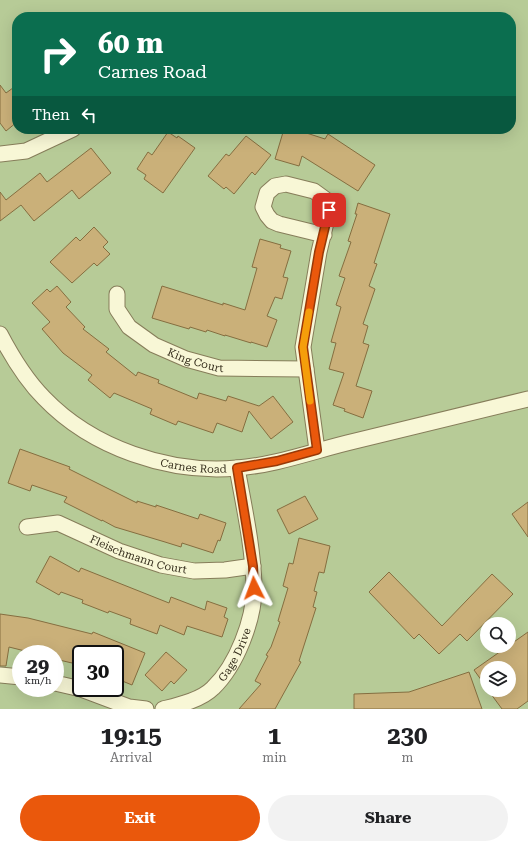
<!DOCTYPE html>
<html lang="en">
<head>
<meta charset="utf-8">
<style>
	body { margin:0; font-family:"Roboto Serif",serif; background:#f2f2f2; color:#202124; height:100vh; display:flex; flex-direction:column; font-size:15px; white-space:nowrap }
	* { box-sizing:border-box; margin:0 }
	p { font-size:13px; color:#757577 }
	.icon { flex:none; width:22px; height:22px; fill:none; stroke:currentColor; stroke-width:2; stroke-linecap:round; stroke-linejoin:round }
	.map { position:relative; height:709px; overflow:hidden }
	.panel { display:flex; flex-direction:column; background:#fff; flex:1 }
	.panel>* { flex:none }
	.hud { position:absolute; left:12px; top:12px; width:504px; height:122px; border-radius:16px; box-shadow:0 4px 16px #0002; background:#0b6e4f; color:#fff; overflow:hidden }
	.controls { position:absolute; left:480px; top:617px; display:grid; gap:8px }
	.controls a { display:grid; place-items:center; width:36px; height:36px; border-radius:50%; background:#fff; box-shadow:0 4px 16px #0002; font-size:20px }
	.speed { position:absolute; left:12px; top:645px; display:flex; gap:8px; font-size:20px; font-weight:700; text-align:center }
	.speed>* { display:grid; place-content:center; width:52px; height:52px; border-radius:50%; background:#fff; box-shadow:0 4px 16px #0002; line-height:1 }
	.speed small { font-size:10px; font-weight:400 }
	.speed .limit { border:2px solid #111; border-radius:6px; background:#fff; color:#111 }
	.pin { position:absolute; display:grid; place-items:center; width:34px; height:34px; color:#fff; margin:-17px; border-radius:8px; box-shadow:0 2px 6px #0006 }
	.me { position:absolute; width:44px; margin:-22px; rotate:357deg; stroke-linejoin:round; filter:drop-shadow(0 0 3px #0008) }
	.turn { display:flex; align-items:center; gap:14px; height:84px; padding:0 20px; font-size:18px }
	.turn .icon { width:52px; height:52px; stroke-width:2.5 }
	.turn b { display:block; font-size:28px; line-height:34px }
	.then { display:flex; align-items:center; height:38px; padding:0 20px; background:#0003; gap:8px; font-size:15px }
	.eta { display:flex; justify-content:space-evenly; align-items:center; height:68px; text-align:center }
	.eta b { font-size:24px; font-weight:700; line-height:28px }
	.button { display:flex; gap:8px; margin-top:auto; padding:8px 20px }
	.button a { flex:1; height:46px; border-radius:24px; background:#ea580c; color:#fff; font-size:16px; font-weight:700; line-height:46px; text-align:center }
	.button a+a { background:#f2f2f2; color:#202124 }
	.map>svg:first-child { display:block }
</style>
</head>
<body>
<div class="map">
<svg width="528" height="709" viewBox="0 0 528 709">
	<rect width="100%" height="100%" fill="#edebc3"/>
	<!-- green -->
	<path fill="#b7cb97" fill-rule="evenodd" d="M0,0H528V709H0ZM17,17H511V129H17ZM487,624H509V646H487ZM21,654H55V688H21ZM81,654H115V688H81ZM487,668H509V690H487Z"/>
	<!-- building -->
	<g fill="#cab079" stroke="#856e40">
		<path d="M0,85L6,93L17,85V122L6,131L0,123Z"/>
		<path d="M284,129H294L325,139L328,134L375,165L358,191L302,156L299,166L275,159Z"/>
		<path d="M168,132L177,138L178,136L195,148L163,193L144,179L146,175L137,169L148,152L152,155Z"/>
		<path d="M246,136L271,155L255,175L252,172L234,194L226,187L224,189L208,176L226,154L229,156Z"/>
		<path d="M91,148L111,173L79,199L72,190L34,221L21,205L0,221V192L6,200L40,173L47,182Z"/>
		<path d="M358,203L390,214L374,263L377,264L369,286L375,289L363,324L368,326L363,343L369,345L356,386L372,391L363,418L344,411L345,409L333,405L344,373L329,369L336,343L331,342L341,307L336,305L345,278L339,276L351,242L348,241L357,214H355Z"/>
		<path d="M94,227L108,242L103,247L110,254L97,266L94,263L72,283L50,262L76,237L80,241Z"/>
		<path d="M260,239L281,245L280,248L291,251L283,277L288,278L282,299L275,297L267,316L277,320L267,347L251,342V343L225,335V336L207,330L206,332L190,327L189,329L152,318L162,286L223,305V303L245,310L257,268L252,267Z"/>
		<path d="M57,286L71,302L66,307L85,327L83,329L109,349L106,352L136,376L138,372L159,380L158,383L197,399L199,393L226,401L228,396L259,406L273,396L293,422L271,439L249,411L242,432L217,423L213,433L178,421L176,425L150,414L152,409L114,393L110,398L88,380L92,375L63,353L42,329L50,322L32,303L47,289L50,292Z"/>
		<path d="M20,449L70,467L69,469L137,503V501L156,507V505L198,519L200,514L226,523L220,541L218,540L213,553L182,543L181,547L165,542L115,527L102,520V521L64,502L67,497L32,485L30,491L8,483Z"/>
		<path d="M305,496L318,519L289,534L277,510Z"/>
		<path d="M528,502V537L512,514Z"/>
		<path d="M299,538L330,546L324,573L319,572L314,591L317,592L313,607L316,608L299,661L301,662L275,709H239L261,684L255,681L268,656L266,655L271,647L280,622L278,621L288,588L283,586L289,563L293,564Z"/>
		<path d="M50,556L79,572L81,568L169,603L171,597L205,610L207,601L227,608L224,617L228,619L222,637L187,626L184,635L160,625L157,634L130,624L131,619L109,611L108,613L90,606L82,603L83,600L61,592L59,595L36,582Z"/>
		<path d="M389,572L442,626L492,574L513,594L467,641L460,634L439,654L419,634L414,639L369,592Z"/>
		<path d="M0,614L28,618L92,634L93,632L145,653L132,685L115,678V654H81V664L73,661L72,663L55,659V654H37L9,647L6,666H0Z"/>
		<path d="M528,632V701L517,709H502L488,690H509V668H487V688L474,670Z"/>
		<path d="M166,652L187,670L174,684L171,681L162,691L145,675Z"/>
		<path d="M469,672L482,709H354V694L409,692Z"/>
	</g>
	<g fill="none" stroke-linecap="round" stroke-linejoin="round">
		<!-- minor casing -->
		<g stroke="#867d5a" stroke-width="17">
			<g id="minor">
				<path d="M0,154L26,151L73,129"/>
				<path id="s1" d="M117,294V309L129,327L154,345L186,359L219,368L306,369"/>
				<path id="s2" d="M0,334C12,357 26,380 44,398C92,448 169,474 237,468C277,465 316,450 355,441C412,427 470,413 528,399"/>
				<path d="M317,450L303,347L319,252L329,210L325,199L314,191L286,184L275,186L267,193L263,207L267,215L272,221L279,224L324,235"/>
				<path id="s3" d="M27,527L58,523L119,551L161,565L194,571L225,570L253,566"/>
				<path d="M0,675L21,677"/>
				<path d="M55,683L81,689L129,707L146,709"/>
				<path id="s4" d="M163,709C179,705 201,700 213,688C236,666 255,619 254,586C253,547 244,507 237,468"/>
			</g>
		</g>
		<!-- minor -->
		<use href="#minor" stroke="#f8f7d6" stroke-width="15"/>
	</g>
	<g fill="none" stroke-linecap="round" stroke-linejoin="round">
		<!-- route casing -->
		<g stroke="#983908" stroke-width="10">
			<path id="route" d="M254,588L253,566L237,468L277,461L317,450L303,347L319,252L329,210"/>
		</g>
		<!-- route -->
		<use href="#route" stroke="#ea580c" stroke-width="7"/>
		<!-- slow -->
		<path stroke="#f59e0b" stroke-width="7" d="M309,312L303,347L310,401"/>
	</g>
	<g text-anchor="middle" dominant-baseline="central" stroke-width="4" stroke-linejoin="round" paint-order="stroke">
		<!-- street labels -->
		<g font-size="11" fill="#37301e" stroke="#f4f4d2">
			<text stroke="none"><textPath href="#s1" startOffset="112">King Court</textPath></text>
			<text stroke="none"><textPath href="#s2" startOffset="246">Carnes Road</textPath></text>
			<text stroke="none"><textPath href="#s3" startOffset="118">Fleischmann Court</textPath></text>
			<text stroke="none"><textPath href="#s4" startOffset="95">Gage Drive</textPath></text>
		</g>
	</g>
</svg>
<div class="controls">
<a><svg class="icon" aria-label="search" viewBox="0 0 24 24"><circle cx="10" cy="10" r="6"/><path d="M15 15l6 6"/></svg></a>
<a><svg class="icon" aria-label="layers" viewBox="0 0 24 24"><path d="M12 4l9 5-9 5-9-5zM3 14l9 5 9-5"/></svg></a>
</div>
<div class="speed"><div>29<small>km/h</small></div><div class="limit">30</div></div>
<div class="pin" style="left:329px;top:210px;background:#d93025"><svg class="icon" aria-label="arrive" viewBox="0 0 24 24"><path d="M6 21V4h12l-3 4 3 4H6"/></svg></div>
<svg class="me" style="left:254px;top:588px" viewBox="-20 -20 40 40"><path d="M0-17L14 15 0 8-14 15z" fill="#ea580c" stroke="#fff" stroke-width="4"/></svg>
<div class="hud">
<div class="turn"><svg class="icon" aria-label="right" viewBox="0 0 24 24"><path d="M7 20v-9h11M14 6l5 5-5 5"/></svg><div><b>60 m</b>Carnes Road</div></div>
<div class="then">Then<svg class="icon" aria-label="left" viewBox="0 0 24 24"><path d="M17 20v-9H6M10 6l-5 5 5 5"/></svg></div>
</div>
</div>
<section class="panel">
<div class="eta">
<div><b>19:15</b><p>Arrival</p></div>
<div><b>1</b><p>min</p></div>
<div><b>230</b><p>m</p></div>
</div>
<div class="button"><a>Exit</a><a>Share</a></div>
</section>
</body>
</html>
